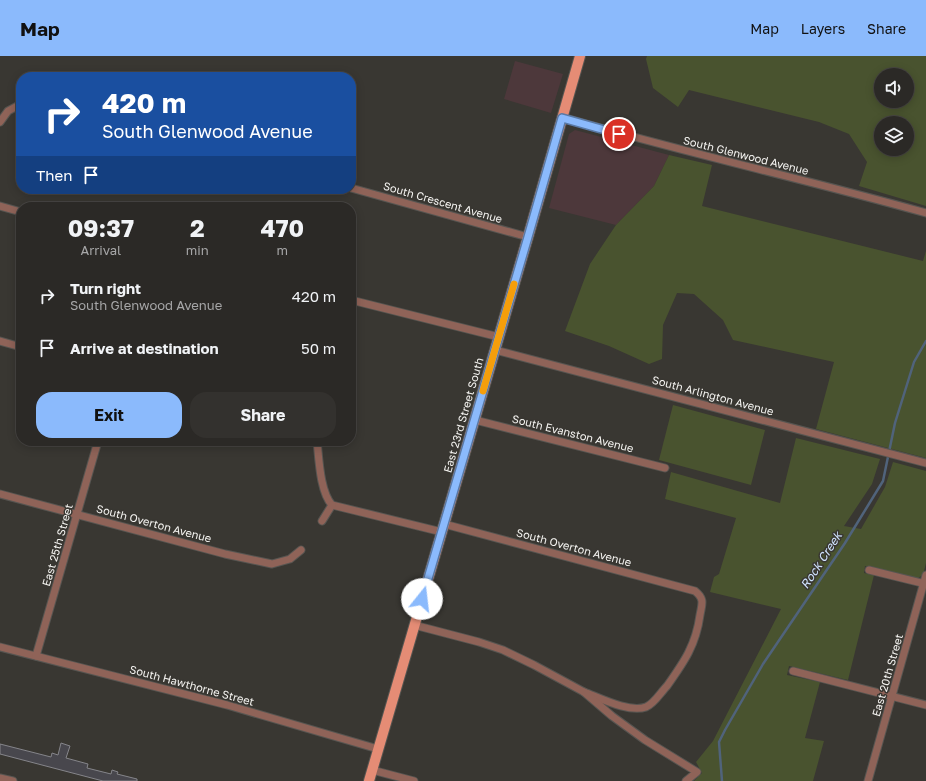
<!DOCTYPE html>
<html lang="en">
<head>
<meta charset="utf-8">
<style>
	body { margin:0; font-family:"Golos Text",sans-serif; background:#33312e; color:#f1f3f6; height:100vh; display:flex; flex-direction:column; font-size:15px; white-space:nowrap }
	* { box-sizing:border-box; margin:0 }
	p { font-size:13px; color:#a6a6a7 }
	.icon { flex:none; width:22px; height:22px; fill:none; stroke:currentColor; stroke-width:2; stroke-linecap:round; stroke-linejoin:round }
	.map { position:relative; flex:1; overflow:hidden }
	.drawer { position:absolute; left:16px; top:146px; width:340px; height:244px; display:flex; flex-direction:column; background:#2b2926; border-radius:16px; box-shadow:0 2px 10px #0003,0 0 0 1px #474543 }
	.drawer>* { flex:none }
	.hud { position:absolute; left:16px; top:16px; width:340px; height:122px; border-radius:16px; box-shadow:0 2px 10px #0003,0 0 0 1px #474543; background:#1a4fa0; color:#fff; overflow:hidden }
	.controls { position:absolute; left:874px; top:12px; display:grid; gap:8px }
	.controls a { display:grid; place-items:center; width:40px; height:40px; border-radius:50%; background:#2b2926; box-shadow:0 2px 10px #0003,0 0 0 1px #474543; font-size:20px }
	.pin { position:absolute; display:grid; place-items:center; width:34px; height:34px; color:#fff; margin:-17px; border:2px solid #fff; border-radius:50%; box-shadow:0 1px 4px #0007 }
	.me { position:absolute; width:44px; margin:-22px; rotate:16deg; stroke-linejoin:round; filter:drop-shadow(0 0 3px #0008) }
	.turn { display:flex; align-items:center; gap:14px; height:84px; padding:0 20px; font-size:18px }
	.turn .icon { width:52px; height:52px; stroke-width:2.5 }
	.turn b { display:block; font-size:28px; line-height:34px }
	.then { display:flex; align-items:center; height:38px; padding:0 20px; background:#0003; gap:8px; font-size:15px }
	.eta { display:flex; justify-content:space-evenly; align-items:center; height:68px; text-align:center }
	.eta b { font-size:24px; font-weight:700; line-height:28px }
	.action { display:flex; gap:8px; margin-top:auto; padding:8px 20px }
	.action a { flex:1; height:46px; border-radius:16px; background:#8bbafc; color:#111; font-size:16px; font-weight:700; line-height:46px; text-align:center }
	.action a+a { background:#33312e; color:#f1f3f6 }
	ul { padding:0; list-style:none }
	li { display:flex; align-items:center; gap:12px; height:52px; padding:0 20px }
	li div { flex:1 }
	li b { display:block; font-size:15px }
	li em { font-style:normal }
	header { display:flex; align-items:center; gap:24px; box-sizing:border-box; height:56px; padding:0 20px; background:#8bbafc; color:#111 }
	header strong { font-size:19px }
	nav { display:flex; gap:22px; margin-inline-start:auto; font-size:14px }
	.map>svg:first-child { display:block }
</style>
</head>
<body>
<header>
<strong>Map</strong>
<nav><a>Map</a><a>Layers</a><a>Share</a></nav>
</header>
<div class="map">
<svg width="926" height="725" viewBox="0 0 926 725">
	<rect width="100%" height="100%" fill="#393732"/>
	<!-- commercial -->
	<g fill="#4d383b">
		<path d="M515,5L563,18L551,57L504,43Z"/>
		<path d="M575,74L669,99L654,130L616,169L549,152L569,78Z"/>
	</g>
	<!-- green -->
	<g fill="#49532f" fill-rule="evenodd">
		<path d="M647,0H926V150L859,130L867,106L849,78L819,66L689,34L678,51L653,32L646,3ZM881,19H907V45H881ZM881,67H907V93H881Z"/>
		<path d="M669,99L712,109L702,150L923,205L926,195V402L816,373L834,306L733,284L723,264L694,238L677,237L663,269L662,303L649,308L609,290L565,275L590,208L616,169L654,130Z"/>
		<path d="M673,349L765,374L751,429L659,404Z"/>
		<path d="M796,382L880,403L872,428L844,470L861,473L885,431L893,406L926,415V507L923,519L918,522L865,510L864,517L874,519L848,624L789,610L787,619L820,626L805,682L824,685L813,725H694L702,717L696,706L713,685L781,553L710,536L714,521L719,518L736,462L665,443L671,416L780,447Z"/>
	</g>
	<g fill="none" stroke-linecap="round" stroke-linejoin="round">
		<!-- stream -->
		<path stroke="#50637b" stroke-width="2.5" d="M722,725L719,686L725,674L763,608L845,487L883,425L895,367L914,306L926,285"/>
	</g>
	<!-- building -->
	<path fill="#48474d" stroke="#85858a" d="M61,687L70,690L66,702L88,708L87,712L111,718L112,714L118,716L117,718L137,723V725H103L0,698V688L51,701L52,697L58,699Z"/>
	<g fill="none" stroke-linecap="round" stroke-linejoin="round">
		<!-- street casing -->
		<g stroke="#575551" stroke-width="9">
			<g id="street">
				<path d="M562,61C682,96 805,123 926,157"/>
				<path d="M0,66L8,55L21,48"/>
				<path d="M351,132L528,181"/>
				<path d="M0,150L21,156"/>
				<path d="M351,244L499,281"/>
				<path d="M0,285L21,291"/>
				<path d="M495,294L926,407"/>
				<path d="M475,364L665,412"/>
				<path d="M317,385C319,403 320,436 332,449L442,476"/>
				<path d="M0,438L225,498L272,508L290,503L301,494"/>
				<path d="M322,465L332,449"/>
				<path d="M444,468L695,535C705,543 702,548 700,559C696,589 684,606 667,630C661,636 654,648 646,651C629,657 600,642 584,636"/>
				<path d="M869,514L926,528"/>
				<path d="M414,569L479,586L503,594L534,609L584,636L612,660L645,684L697,716L686,725"/>
				<path d="M0,591L227,649L378,693"/>
				<path d="M36,600L98,385"/>
				<path d="M793,615L926,649"/>
				<path d="M372,714L414,725"/>
				<path d="M0,722L13,725"/>
				<path d="M868,725L926,519"/>
			</g>
		</g>
		<!-- primary casing -->
		<g stroke="#575551" stroke-width="12">
			<path id="primary" d="M369,725L528,181L580,0"/>
		</g>
		<!-- street -->
		<use href="#street" stroke="#8f6358" stroke-width="7"/>
		<!-- primary -->
		<use href="#primary" stroke="#e58c75" stroke-width="10"/>
	</g>
	<g fill="none" stroke-linecap="round" stroke-linejoin="round">
		<!-- route casing -->
		<g stroke="#5a79a4" stroke-width="10">
			<path id="route" d="M422,543L528,181L562,62L619,78"/>
		</g>
		<!-- route -->
		<use href="#route" stroke="#8bbafc" stroke-width="7"/>
		<!-- slow -->
		<path stroke="#f59e0b" stroke-width="7" d="M483,335L514,228"/>
	</g>
	<g text-anchor="middle" dominant-baseline="central" stroke-width="3" stroke-linejoin="round" paint-order="stroke">
		<!-- street labels -->
		<g font-size="11" fill="#f5f4f1" stroke="#393732">
			<text transform="translate(746 99) rotate(14)">South Glenwood Avenue</text>
			<text transform="translate(443 146) rotate(16)">South Crescent Avenue</text>
			<text transform="translate(713 339) rotate(15)">South Arlington Avenue</text>
			<text transform="translate(463 359) rotate(-74)">East 23rd Street South</text>
			<text transform="translate(573 377) rotate(14)">South Evanston Avenue</text>
			<text transform="translate(154 467) rotate(15)">South Overton Avenue</text>
			<text transform="translate(57 489) rotate(-74)">East 25th Street</text>
			<text transform="translate(574 491) rotate(15)">South Overton Avenue</text>
			<text transform="translate(887 619) rotate(-74)">East 20th Street</text>
			<text transform="translate(192 629) rotate(15)">South Hawthorne Street</text>
		</g>
		<!-- water labels -->
		<g font-size="12" font-style="italic" fill="#d0e3fe" stroke="#393732">
			<text transform="translate(821 504) rotate(-57)">Rock Creek</text>
		</g>
	</g>
</svg>
<div class="controls">
<a><svg class="icon" aria-label="sound" viewBox="0 0 24 24"><path d="M4 9h4l5-4v14l-5-4H4zM17 9q2 3 0 6"/></svg></a>
<a><svg class="icon" aria-label="layers" viewBox="0 0 24 24"><path d="M12 4l9 5-9 5-9-5zM3 14l9 5 9-5"/></svg></a>
</div>
<div class="pin" style="left:619px;top:78px;background:#d93025"><svg class="icon" aria-label="arrive" viewBox="0 0 24 24"><path d="M6 21V4h12l-3 4 3 4H6"/></svg></div>
<svg class="me" style="left:422px;top:543px" viewBox="-20 -20 40 40"><circle r="19" fill="#fff"/><path d="M0-13L10 11 0 6-10 11z" fill="#8bbafc"/></svg>
<div class="hud">
<div class="turn"><svg class="icon" aria-label="right" viewBox="0 0 24 24"><path d="M7 20v-9h11M14 6l5 5-5 5"/></svg><div><b>420 m</b>South Glenwood Avenue</div></div>
<div class="then">Then<svg class="icon" aria-label="arrive" viewBox="0 0 24 24"><path d="M6 21V4h12l-3 4 3 4H6"/></svg></div>
</div>
<section class="drawer">
<div class="eta">
<div><b>09:37</b><p>Arrival</p></div>
<div><b>2</b><p>min</p></div>
<div><b>470</b><p>m</p></div>
</div>
<ul>
<li><svg class="icon" aria-label="right" viewBox="0 0 24 24"><path d="M7 20v-9h11M14 6l5 5-5 5"/></svg><div><b>Turn right</b><p>South Glenwood Avenue</p></div><em>420 m</em></li>
<li><svg class="icon" aria-label="arrive" viewBox="0 0 24 24"><path d="M6 21V4h12l-3 4 3 4H6"/></svg><div><b>Arrive at destination</b></div><em>50 m</em></li>
</ul>
<div class="action"><a>Exit</a><a>Share</a></div>
</section>
</div>
</body>
</html>
